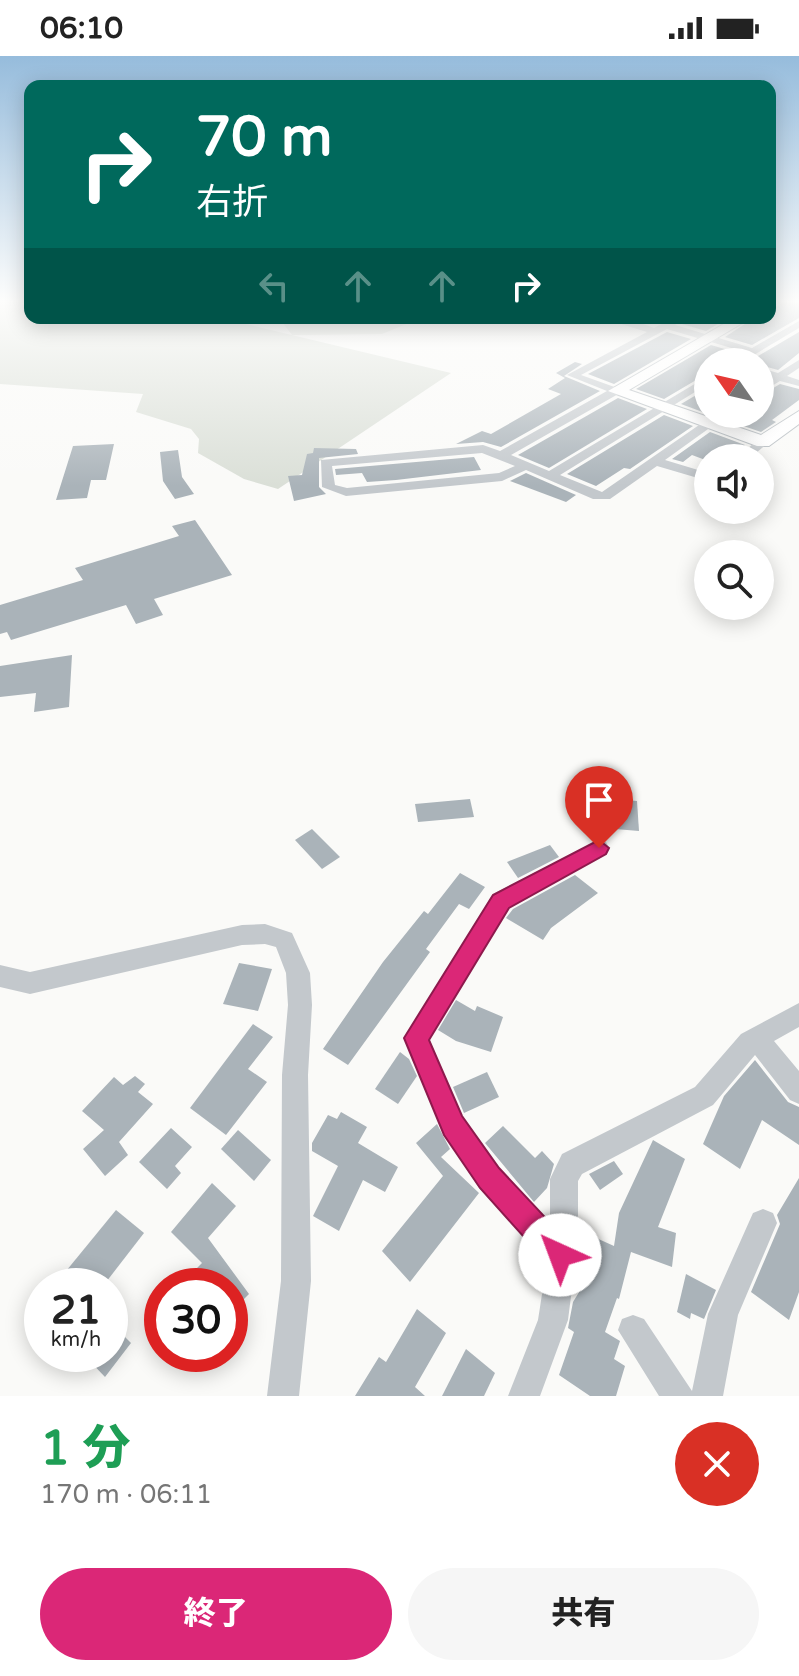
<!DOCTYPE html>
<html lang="ja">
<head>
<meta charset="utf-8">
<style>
	body { margin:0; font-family:"Varela Round","Noto Sans JP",sans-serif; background:#f6f6f6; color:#222; height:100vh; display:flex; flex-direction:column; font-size:30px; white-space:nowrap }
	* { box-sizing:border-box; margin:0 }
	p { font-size:26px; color:#767676 }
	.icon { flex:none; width:44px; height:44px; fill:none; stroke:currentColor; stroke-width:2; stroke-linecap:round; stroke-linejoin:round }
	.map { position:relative; height:1340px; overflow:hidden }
	.panel { display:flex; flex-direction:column; background:#fff; flex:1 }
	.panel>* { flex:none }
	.hud { position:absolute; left:24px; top:24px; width:752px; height:244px; border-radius:16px; box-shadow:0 4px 20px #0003; background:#00695c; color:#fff; overflow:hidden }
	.needle { width:52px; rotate:304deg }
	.tools { position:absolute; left:694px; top:292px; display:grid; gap:16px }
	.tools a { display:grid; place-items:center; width:80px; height:80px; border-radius:50%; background:#fff; box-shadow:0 4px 20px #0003; font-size:40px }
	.speed { position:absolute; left:24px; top:1212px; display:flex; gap:16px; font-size:40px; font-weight:700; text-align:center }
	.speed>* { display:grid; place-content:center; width:104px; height:104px; border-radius:50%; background:#fff; box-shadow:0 4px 20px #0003; line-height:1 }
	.speed small { font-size:20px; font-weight:400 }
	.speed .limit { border:12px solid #d22; background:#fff; color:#111 }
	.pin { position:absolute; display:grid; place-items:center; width:68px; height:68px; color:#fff; margin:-82px -34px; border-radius:50% 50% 50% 0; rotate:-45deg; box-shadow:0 0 8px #0007 }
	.pin .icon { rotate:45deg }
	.me { position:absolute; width:88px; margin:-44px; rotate:317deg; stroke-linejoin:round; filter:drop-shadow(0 0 6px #0008) }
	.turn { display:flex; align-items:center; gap:28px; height:168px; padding:0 40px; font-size:36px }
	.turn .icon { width:104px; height:104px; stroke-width:2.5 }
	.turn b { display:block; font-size:56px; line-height:68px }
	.lanes { display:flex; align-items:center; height:76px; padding:0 40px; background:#0003; justify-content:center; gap:40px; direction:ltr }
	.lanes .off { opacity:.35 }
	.round { display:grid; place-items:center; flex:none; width:84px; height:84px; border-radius:42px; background:#f6f6f6 }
	.summary { display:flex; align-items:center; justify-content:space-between; height:136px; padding:0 40px }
	h1 { font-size:48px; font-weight:800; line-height:60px; color:#1e9e55 }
	.button { display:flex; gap:16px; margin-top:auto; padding:16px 40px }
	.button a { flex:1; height:92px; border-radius:48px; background:#db2777; color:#fff; font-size:32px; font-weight:800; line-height:92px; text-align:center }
	.button a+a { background:#f6f6f6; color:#222 }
	.status { display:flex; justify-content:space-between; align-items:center; height:56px; padding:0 40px; background:#fff; direction:ltr }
	.status svg { height:22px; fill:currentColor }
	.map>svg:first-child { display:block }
</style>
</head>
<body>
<div class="status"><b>06:10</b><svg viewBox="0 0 49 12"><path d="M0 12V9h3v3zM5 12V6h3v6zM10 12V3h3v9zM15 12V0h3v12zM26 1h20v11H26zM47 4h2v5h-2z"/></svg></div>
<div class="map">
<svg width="799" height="1340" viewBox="0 0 799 1340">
	<rect width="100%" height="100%" fill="#fafaf8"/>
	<!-- green -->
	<g fill="#dadfd7">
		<path d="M0,243H30V262H220L451,317L278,433L244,423L198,397L199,383L191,373L136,356L143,338L0,328Z"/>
		<path d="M279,262H421L382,278L292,279Z"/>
	</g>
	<!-- building -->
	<g fill="#aab3b9">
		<path d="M789,243H799V262L752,289L725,281L754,262H770V254Z"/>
		<path d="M688,262H728L706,275L682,268Z"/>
		<path d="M667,276L691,283L614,328L588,318Z"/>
		<path d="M799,276V297L778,314L760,309V306H748Z"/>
		<path d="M711,289L738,297L727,306H708V317L664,343L636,333Z"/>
		<path d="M575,306L582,308L564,320L600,335L501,391L483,386L456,388L482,375L491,378L561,338L548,333L565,322L556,317Z"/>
		<path d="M780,328L799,333V344L772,364L776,366L761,376L726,364L732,358H760V340Z"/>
		<path d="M708,332V358L681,348Z"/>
		<path d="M618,342L647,353L549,412L518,399Z"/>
		<path d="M664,359L693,370L630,413L624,412L596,430L567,418Z"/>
		<path d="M710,376L745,389L727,400L708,402V405L692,399L683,406L672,403Z"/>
		<path d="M114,388L106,424H91L87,442L56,444L73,390Z"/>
		<path d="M314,392L356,393L358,398L319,402V431L326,438L294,445L288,420L302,419L307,398L313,397Z"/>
		<path d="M178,394L182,421L194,438L175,443L163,425L160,396Z"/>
		<path d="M474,401L481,414L396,424L367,426L362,417L336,419L335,413Z"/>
		<path d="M526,417L576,439L566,446L510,425Z"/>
		<path d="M195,464L232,519L154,543L163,559L136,568L126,549L11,584L7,576L0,578V549L83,524L75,512L179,480L172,470Z"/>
		<path d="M72,599L69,651L34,656L36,637L0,641V610Z"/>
		<path d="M470,743L474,761L418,766L415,748Z"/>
		<path d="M615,743L637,745L639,775L615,773Z"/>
		<path d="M312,773L340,801L322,813L295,784Z"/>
		<path d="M550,789L559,801L518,822L507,806Z"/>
		<path d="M460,817L485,831L469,853L459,848L426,893L430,896L348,1009L323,993L383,906L424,855L428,858Z"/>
		<path d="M575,819L598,837L551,872L543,884L506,862L513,853Z"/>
		<path d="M239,907L272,913L258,955L223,948Z"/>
		<path d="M456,944L475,955L477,950L503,961L491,996L456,985L438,974Z"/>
		<path d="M253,968L273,981L248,1013L267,1026L226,1079L190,1052Z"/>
		<path d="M400,996L409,1003L417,1020L398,1048L375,1033Z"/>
		<path d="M755,1004L788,1046L799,1051V1089L762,1064L740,1113L703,1088L724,1040Z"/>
		<path d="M487,1016L499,1041L464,1057L453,1031Z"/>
		<path d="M135,1020L145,1028L138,1036L153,1048L119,1086L128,1099L105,1120L83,1093L104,1074L82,1055L114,1021L123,1029Z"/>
		<path d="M341,1056L367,1071L358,1087L398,1111L385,1136L363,1124L339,1175L313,1160L338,1110L312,1095V1087L328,1059L337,1063Z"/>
		<path d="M437,1068L450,1093L441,1101L479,1137L410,1226L382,1195L443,1120L416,1087Z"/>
		<path d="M503,1070L535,1102L542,1095L554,1108L547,1132L534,1146L485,1087Z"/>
		<path d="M171,1072L192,1091L175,1110L181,1117L167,1133L139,1106Z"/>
		<path d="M238,1074L271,1104L254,1125L221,1093Z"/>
		<path d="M653,1084L685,1103L658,1171L676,1177L672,1211L631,1196L619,1243L617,1242L605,1276L620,1285L614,1303L625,1310L616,1340H590L559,1319L574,1276L568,1272L573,1246L581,1233L594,1181L614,1190L619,1157Z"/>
		<path d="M614,1105L623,1118L600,1134L589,1118Z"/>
		<path d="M799,1122V1236L789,1264L751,1236L780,1168L777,1159Z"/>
		<path d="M212,1127L236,1150L208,1182L249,1238L230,1257V1230H206L195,1214L202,1207L171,1176Z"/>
		<path d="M116,1154L144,1177L103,1230H73L62,1220Z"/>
		<path d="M686,1218L716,1234L704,1263L691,1257L690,1263L677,1256Z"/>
		<path d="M417,1253L446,1277L415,1331L425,1340H355L379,1301L386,1306Z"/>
		<path d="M110,1266L131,1287L105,1321L83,1298H110Z"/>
		<path d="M466,1293L495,1317L484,1340H442Z"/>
	</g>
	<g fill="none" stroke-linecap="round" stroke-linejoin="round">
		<!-- secondary casing -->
		<g stroke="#b3babf" stroke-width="2">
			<g id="secondary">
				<path d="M770,243H786L770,251Z"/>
				<path d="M734,262H751L629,334L761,379L799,355V368L769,390H757L608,335Z"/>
			</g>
		</g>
		<!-- street -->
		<g fill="#c3c8cc" fill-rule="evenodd">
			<path d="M615,262H627L654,272L673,262H685L675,269L752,292L799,265V272L742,306H730L745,296L667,273L581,319L620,333V337L511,399L549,415L708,320V328L560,419L602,436L715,358H729L665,404L708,417V425L657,410L610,443H593L526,414L502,425L346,440L322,431L321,404L483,389L500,395L607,335L567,319L647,276L615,266ZM482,397L515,410L499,417L347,432L335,429L332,410Z"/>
			<path d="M799,304V312L787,320L799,324V330L780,325L760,337V329L771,322L760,318V312L778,317Z"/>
			<path d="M759,383L769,386L750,402H736Z"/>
			<path d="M599,784L606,786L609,792L606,798L509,852L429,983L462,1060L499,1112L550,1167V1123L562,1098L695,1031L741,978L799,947V971L774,985L799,1015V1048L790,1044L755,999L713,1049L582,1118L578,1125V1186L568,1264L540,1340H508L538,1264L547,1206L479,1132L444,1078L404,982L493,838Z"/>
			<path d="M265,868L292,877L310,917L312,949L308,1019L311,1225L299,1340H267L281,1225L282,1019L288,949L286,917L276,891L265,888L242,889L30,938L0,931V909L30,916L242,869Z"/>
			<path d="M763,1153L773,1157L777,1167L738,1259L723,1340H659L618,1274L622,1263L633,1259L644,1263L692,1335L708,1258L753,1157Z"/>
		</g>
		<!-- secondary -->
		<use href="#secondary" fill="#fff" fill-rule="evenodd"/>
	</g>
	<!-- sky -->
	<linearGradient id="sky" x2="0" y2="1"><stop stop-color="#96bcdc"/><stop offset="0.57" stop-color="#fdfdfc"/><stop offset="1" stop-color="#fdfdfc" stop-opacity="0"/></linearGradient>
	<rect width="799" height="430" fill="url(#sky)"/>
	<!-- route -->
	<path fill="#db2777" stroke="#8e194d" stroke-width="2" d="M599,784L609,792L606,798L509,852L429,984L462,1060L499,1112L571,1189L575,1199L571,1210L560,1214L550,1210L480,1132L444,1079L404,982L493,839Z"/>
</svg>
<div class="tools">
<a><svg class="needle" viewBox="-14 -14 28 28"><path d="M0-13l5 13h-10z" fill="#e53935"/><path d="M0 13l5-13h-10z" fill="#767676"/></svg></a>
<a><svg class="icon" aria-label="sound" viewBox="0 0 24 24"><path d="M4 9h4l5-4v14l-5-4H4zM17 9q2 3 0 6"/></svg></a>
<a><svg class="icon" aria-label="search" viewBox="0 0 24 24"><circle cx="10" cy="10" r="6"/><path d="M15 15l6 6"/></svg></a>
</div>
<div class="speed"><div>21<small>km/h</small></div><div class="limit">30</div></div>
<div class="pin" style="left:599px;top:792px;background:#d93025"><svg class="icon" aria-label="arrive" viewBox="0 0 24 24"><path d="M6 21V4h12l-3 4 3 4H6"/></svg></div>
<svg class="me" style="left:560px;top:1199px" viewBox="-20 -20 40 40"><circle r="19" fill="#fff"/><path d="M0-13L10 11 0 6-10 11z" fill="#db2777"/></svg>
<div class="hud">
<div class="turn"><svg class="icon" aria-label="right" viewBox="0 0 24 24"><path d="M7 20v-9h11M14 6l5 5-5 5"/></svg><div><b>70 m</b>右折</div></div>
<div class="lanes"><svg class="icon off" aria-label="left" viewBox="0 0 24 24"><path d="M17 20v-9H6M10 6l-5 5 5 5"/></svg><svg class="icon off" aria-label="ahead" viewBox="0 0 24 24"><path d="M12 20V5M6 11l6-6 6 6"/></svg><svg class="icon off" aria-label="ahead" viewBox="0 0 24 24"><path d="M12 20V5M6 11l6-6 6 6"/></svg><svg class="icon" aria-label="right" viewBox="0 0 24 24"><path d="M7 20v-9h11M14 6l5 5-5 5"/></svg></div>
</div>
</div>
<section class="panel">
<div class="summary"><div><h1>1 分</h1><p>170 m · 06:11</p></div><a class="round" style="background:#d93025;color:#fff"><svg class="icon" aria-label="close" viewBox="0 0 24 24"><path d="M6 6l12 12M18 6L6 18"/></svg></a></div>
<div class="button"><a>終了</a><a>共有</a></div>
</section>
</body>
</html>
